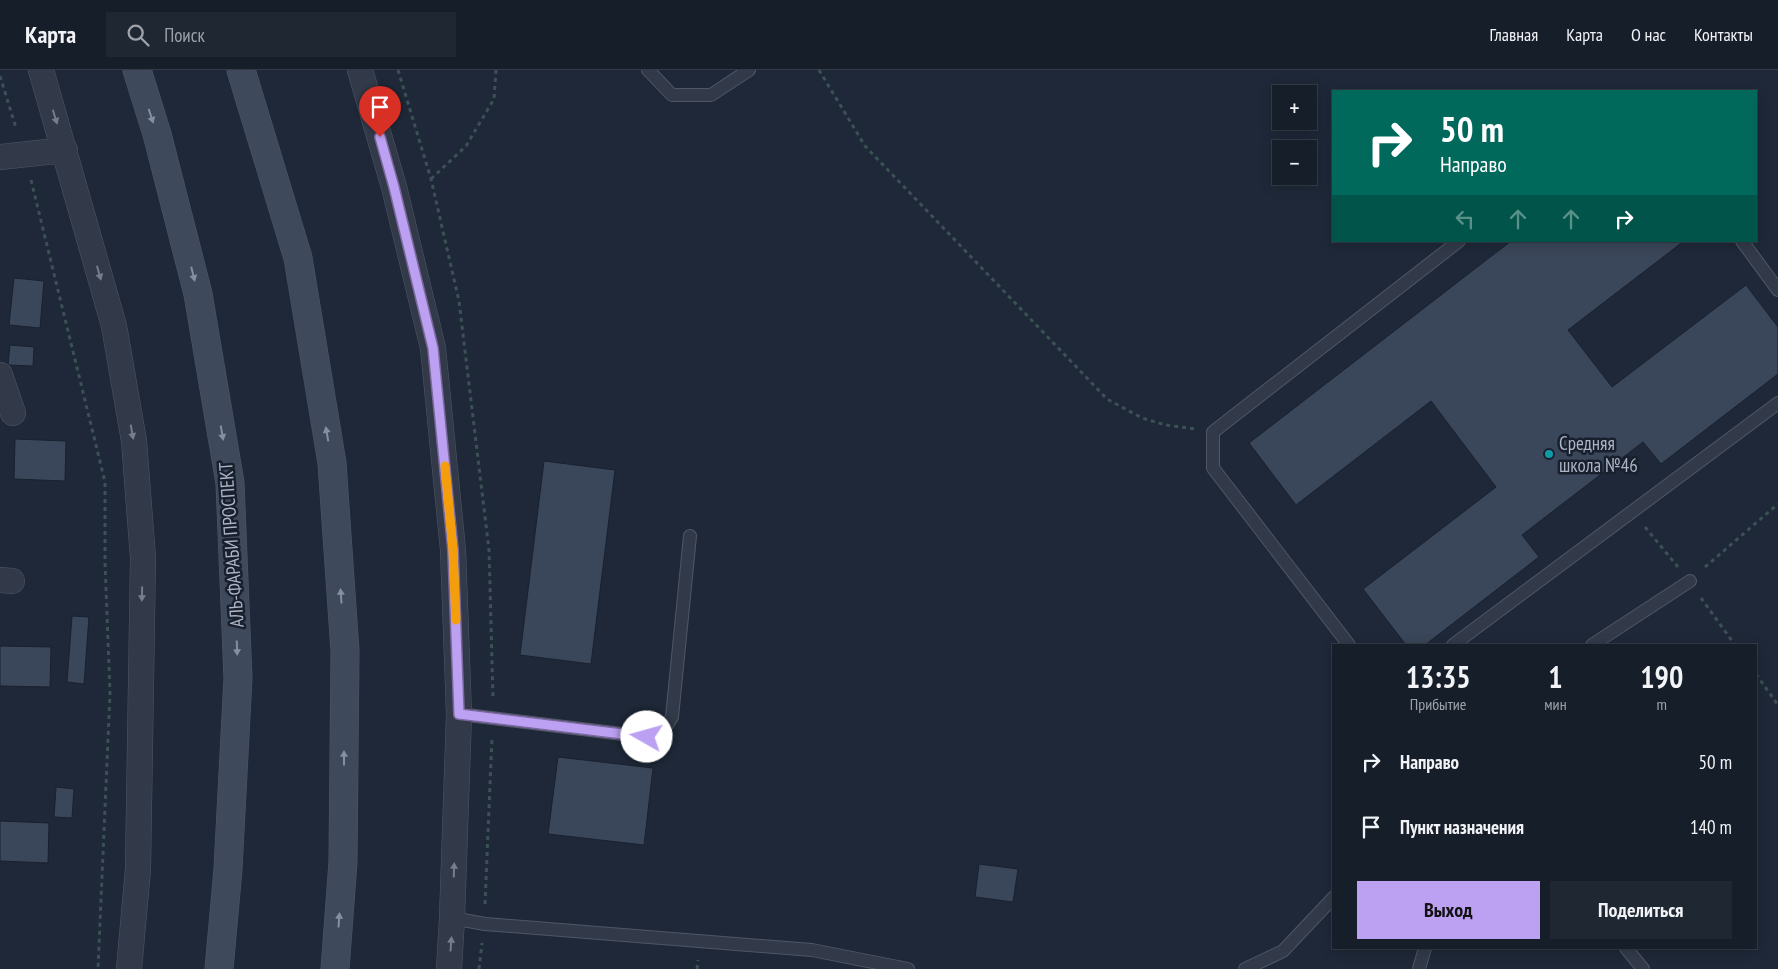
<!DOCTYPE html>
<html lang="ru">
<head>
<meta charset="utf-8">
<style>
	body { margin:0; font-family:"PT Sans Narrow",sans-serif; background:#1f2732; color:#f1f3f6; height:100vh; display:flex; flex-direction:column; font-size:19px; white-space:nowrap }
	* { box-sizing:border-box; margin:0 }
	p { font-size:16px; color:#9ea2a8 }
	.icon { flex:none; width:28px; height:28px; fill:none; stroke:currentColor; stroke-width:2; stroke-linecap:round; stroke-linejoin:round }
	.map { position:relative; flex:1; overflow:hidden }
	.drawer { position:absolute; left:1332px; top:574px; width:425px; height:305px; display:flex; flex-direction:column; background:#161e2a; border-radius:0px; box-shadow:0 2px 12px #0003,0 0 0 1px #353c47 }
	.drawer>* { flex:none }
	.top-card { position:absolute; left:1332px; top:20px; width:425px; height:152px; border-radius:0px; box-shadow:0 2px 12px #0003,0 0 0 1px #353c47; background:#00695c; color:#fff; overflow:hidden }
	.buttons { position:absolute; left:1272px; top:15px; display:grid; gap:10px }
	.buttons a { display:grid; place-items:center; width:45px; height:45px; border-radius:0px; background:#161e2a; box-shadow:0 2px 12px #0003,0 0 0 1px #353c47; font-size:25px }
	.pin { position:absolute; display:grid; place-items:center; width:42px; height:42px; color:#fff; margin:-51px -21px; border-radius:50% 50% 50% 0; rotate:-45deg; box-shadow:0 0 5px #0007 }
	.pin .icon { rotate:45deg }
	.me { position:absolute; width:55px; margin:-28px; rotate:277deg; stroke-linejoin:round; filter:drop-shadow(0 0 4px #0008) }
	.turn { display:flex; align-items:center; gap:18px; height:105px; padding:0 25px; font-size:22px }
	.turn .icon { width:65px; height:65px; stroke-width:2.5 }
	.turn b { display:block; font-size:35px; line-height:42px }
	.lanes { display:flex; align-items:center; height:48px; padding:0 25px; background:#0003; justify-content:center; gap:25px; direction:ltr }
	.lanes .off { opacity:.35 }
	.eta { display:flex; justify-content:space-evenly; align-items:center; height:85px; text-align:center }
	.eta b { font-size:30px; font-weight:800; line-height:35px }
	.action { display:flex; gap:10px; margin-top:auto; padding:10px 25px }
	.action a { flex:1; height:58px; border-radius:0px; background:#bca0f2; color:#111; font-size:20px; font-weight:800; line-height:58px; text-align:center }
	.action a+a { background:#1f2732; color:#f1f3f6 }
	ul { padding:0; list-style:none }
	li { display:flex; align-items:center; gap:15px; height:65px; padding:0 25px }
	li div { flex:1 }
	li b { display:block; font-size:19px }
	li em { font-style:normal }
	header { display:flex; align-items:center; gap:30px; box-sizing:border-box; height:70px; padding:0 25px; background:#161e2a; border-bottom:1px solid #353c47 }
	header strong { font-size:24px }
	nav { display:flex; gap:28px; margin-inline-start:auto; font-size:18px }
	.search { width:350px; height:45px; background:#1f2732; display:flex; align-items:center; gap:12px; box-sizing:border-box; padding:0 18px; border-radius:0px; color:#9ea2a8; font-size:19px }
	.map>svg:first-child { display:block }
</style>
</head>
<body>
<header>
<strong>Карта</strong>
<div class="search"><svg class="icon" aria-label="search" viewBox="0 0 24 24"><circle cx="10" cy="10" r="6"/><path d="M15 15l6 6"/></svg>Поиск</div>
<nav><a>Главная</a><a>Карта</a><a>О нас</a><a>Контакты</a></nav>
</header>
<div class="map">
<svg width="1778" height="899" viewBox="0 0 1778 899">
	<rect width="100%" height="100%" fill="#1e2838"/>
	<!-- building -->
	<g fill="#3a4659" stroke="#19212f">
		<path d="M1511,171H1684L1568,260L1612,317L1746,215L1778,257V304L1661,394L1643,372L1522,465L1539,487L1425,575H1406L1363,519L1496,417L1431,331L1296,435L1249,373Z"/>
		<path d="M14,208L44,211L40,258L9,255Z"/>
		<path d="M10,275L34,277L33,296L8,295Z"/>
		<path d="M15,369L66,371L65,411L14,409Z"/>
		<path d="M544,391L615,400L591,594L520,585Z"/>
		<path d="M72,546L89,547L84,614L67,612Z"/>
		<path d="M0,576L51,577L50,617L0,616Z"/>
		<path d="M558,687L653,698L644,775L548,764Z"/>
		<path d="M56,717L74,719L72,748L54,747Z"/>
		<path d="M0,751L49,753L48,793L0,791Z"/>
		<path d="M979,794L1018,799L1013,832L975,827Z"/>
	</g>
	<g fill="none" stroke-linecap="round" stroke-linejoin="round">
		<!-- lane casing -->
		<g stroke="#4f5767" stroke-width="14">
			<g id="lane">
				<path d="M648,0L672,25H711L749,0"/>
				<path d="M1742,171L1778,220"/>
				<path d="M1349,575L1213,398V362L1459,171"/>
				<path d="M1453,575L1778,333"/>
				<path d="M1592,575L1690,511"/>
				<path d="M459,644L647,667L663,661L672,647L690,466"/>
				<path d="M452,848L485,854L812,880L908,899"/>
				<path d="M1626,878L1643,899"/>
				<path d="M1245,899L1283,881L1334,827"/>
				<path d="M1419,899L1425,878"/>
			</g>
		</g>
		<!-- street casing -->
		<g stroke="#4f5767" stroke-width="26">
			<g id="street">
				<path d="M41,0L114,256L134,371L143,488L138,799L129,899"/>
				<path d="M360,0L394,117L433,278L453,480L459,644L452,848L449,899"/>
				<path d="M0,87L65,80"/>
				<path d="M0,305L13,343"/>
				<path d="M0,510L12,511"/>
			</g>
		</g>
		<!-- secondary casing -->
		<g stroke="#4f5767" stroke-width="29">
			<g id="secondary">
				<path d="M137,0L157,64L198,224L230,413L238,608L228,799L219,899"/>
				<path d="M241,0L298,188L332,393L345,581L343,792L335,899"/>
			</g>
		</g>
		<!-- path -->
		<g stroke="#3b5154" stroke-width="3" stroke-dasharray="4 4" stroke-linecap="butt">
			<path d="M398,0L431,109L459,231L489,480L493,629"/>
			<path d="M819,0L865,76L1107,329L1142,348L1166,355L1195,359"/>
			<path d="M0,6L16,58"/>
			<path d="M431,109L466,76L494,29L496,0"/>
			<path d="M31,110L105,412V492L110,623L98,899"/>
			<path d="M1645,457L1678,497"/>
			<path d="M1705,497L1778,434"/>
			<path d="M1701,528L1735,575"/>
			<path d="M1756,604L1778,635"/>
			<path d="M485,834L492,668"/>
			<path d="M479,899L482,873"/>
			<path d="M697,899L698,890"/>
		</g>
		<!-- lane -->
		<use href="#lane" stroke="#323a49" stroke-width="12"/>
		<!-- street -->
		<use href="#street" stroke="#323a49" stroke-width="25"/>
		<!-- secondary -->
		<use href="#secondary" stroke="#3f495c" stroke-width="28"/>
	</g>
	<!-- one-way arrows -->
	<defs><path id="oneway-solid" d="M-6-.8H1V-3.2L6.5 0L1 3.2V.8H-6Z" transform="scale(1.25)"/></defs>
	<g fill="#868fa1">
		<use href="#oneway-solid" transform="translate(151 46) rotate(72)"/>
		<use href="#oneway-solid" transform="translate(193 204) rotate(76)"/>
		<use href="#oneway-solid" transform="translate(222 363) rotate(80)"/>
		<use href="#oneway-solid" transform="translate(327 364) rotate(-100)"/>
		<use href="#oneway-solid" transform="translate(341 526) rotate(-94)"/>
		<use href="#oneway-solid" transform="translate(237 578) rotate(88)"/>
		<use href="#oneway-solid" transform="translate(344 688) rotate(-90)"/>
		<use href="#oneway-solid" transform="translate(339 850) rotate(-86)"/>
	</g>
	<g fill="#757d8e">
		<use href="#oneway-solid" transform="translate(55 47) rotate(73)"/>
		<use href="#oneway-solid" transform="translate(99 203) rotate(74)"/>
		<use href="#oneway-solid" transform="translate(132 362) rotate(80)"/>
		<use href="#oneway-solid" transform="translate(142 524) rotate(91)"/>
		<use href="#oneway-solid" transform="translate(454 800) rotate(-88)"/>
		<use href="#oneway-solid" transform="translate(451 874) rotate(-86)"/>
	</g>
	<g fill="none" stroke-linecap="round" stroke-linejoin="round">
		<!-- route casing -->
		<g stroke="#7a689d" stroke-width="12">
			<path id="route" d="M380,67L394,117L433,278L453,480L459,644L647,667"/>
		</g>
		<!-- route -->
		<use href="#route" stroke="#bca0f2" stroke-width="9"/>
		<!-- slow -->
		<path stroke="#f59e0b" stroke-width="9" d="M445,396L453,480L456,550"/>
	</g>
	<!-- markers -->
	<circle fill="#0f9aa8" stroke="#181f2d" stroke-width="2" cx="1549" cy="384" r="5"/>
	<g text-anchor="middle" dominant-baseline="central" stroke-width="5" stroke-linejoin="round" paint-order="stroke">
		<!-- poi labels -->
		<g font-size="19" fill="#acb4c6" stroke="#181f2d" text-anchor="start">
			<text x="1559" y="373">Средняя<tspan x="1559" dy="22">школа №46</tspan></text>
		</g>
		<!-- street labels -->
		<g font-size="19" fill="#acb4c6" stroke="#181f2d">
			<text transform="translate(231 475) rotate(-94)">АЛЬ-ФАРАБИ ПРОСПЕКТ</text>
		</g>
	</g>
</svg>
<div class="buttons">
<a>+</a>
<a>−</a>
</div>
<div class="pin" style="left:380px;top:67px;background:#d93025"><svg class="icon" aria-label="arrive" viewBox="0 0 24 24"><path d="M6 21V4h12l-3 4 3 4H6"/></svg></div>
<svg class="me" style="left:647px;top:667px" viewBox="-20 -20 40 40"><circle r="19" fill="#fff"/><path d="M0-13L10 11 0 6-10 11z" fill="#bca0f2"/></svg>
<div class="top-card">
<div class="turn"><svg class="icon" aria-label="right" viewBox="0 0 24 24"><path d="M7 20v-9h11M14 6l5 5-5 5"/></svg><div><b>50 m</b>Направо</div></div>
<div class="lanes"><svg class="icon off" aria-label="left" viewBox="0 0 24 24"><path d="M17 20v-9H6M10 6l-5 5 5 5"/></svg><svg class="icon off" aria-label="ahead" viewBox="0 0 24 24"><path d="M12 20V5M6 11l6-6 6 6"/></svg><svg class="icon off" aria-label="ahead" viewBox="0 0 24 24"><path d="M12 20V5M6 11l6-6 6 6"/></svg><svg class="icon" aria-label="right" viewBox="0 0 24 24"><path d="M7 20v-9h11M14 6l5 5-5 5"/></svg></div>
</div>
<section class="drawer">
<div class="eta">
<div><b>13:35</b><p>Прибытие</p></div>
<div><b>1</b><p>мин</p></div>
<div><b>190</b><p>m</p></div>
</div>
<ul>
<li><svg class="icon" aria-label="right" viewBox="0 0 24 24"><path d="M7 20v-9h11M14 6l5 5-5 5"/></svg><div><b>Направо</b></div><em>50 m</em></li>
<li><svg class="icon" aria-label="arrive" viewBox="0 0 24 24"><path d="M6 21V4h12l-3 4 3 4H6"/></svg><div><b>Пункт назначения</b></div><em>140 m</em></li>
</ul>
<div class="action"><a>Выход</a><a>Поделиться</a></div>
</section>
</div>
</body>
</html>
